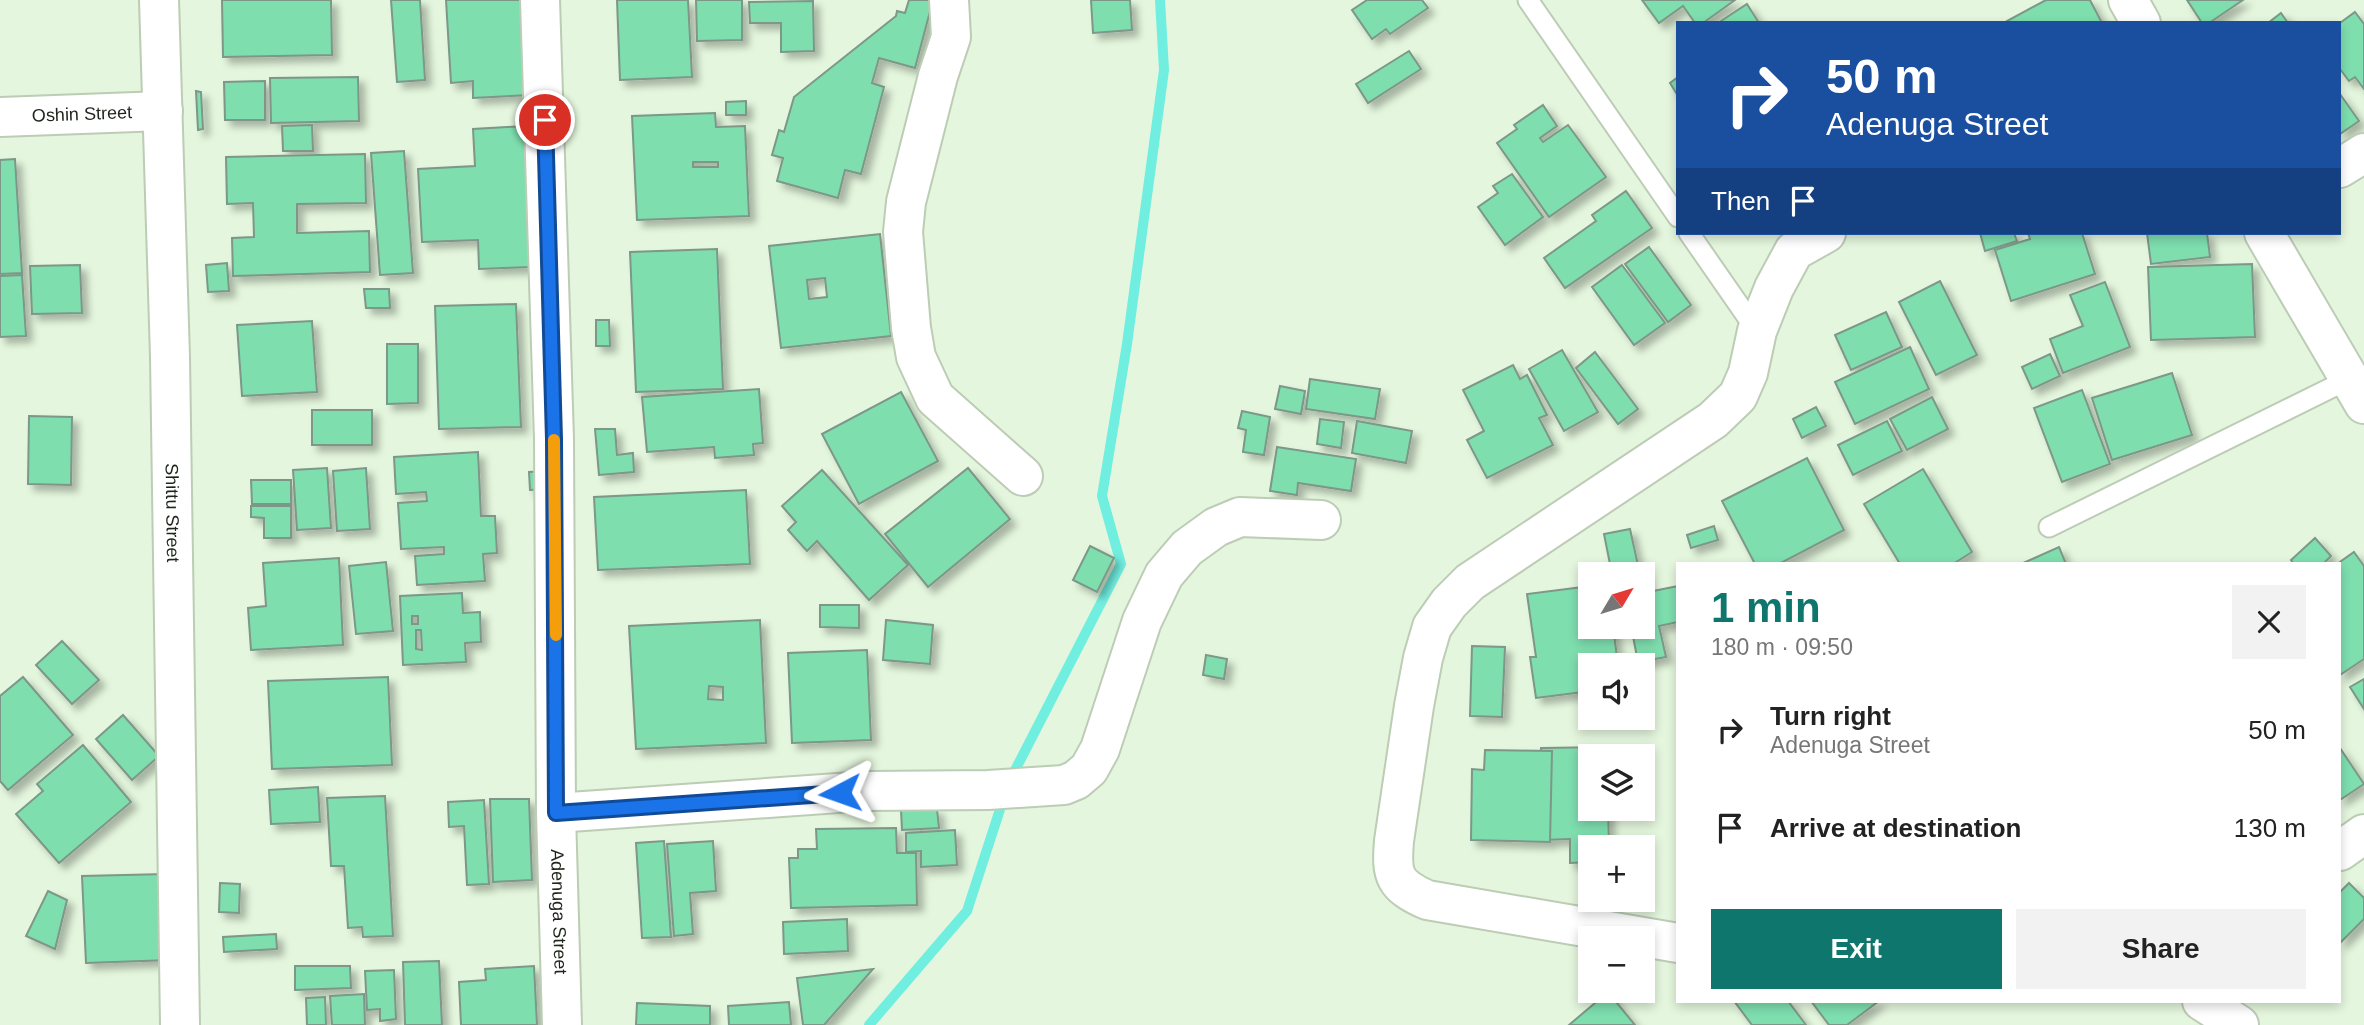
<!DOCTYPE html>
<html lang="en">
<head>
<meta charset="utf-8">
<style>
	body { margin:0; font-family:Helvetica,sans-serif; background:#f2f2f2; color:#222; height:100vh; display:flex; flex-direction:column; font-size:26px; white-space:nowrap }
	* { box-sizing:border-box; margin:0 }
	p { font-size:23px; color:#767676 }
	.icon { flex:none; width:38px; height:38px; fill:none; stroke:currentColor; stroke-width:2; stroke-linecap:round; stroke-linejoin:round }
	.map { position:relative; flex:1; overflow:hidden }
	.side { position:absolute; left:1676px; top:562px; width:665px; height:441px; display:flex; flex-direction:column; background:#fff; border-radius:0px; box-shadow:0 4px 10px #0003 }
	.side>* { flex:none }
	.top-card { position:absolute; left:1676px; top:21px; width:665px; height:214px; border-radius:0px; box-shadow:0 4px 10px #0003; background:#1a4fa0; color:#fff; overflow:hidden }
	.needle { width:46px; rotate:52deg }
	.controls { position:absolute; left:1578px; top:562px; display:grid; gap:14px }
	.controls a { display:grid; place-items:center; width:77px; height:77px; border-radius:0px; background:#fff; box-shadow:0 4px 10px #0003; font-size:35px }
	.pin { position:absolute; display:grid; place-items:center; width:60px; height:60px; color:#fff; margin:-30px; border:4px solid #fff; border-radius:50%; box-shadow:0 2px 7px #0007 }
	.me { position:absolute; width:77px; margin:-38px; rotate:266deg; stroke-linejoin:round; filter:drop-shadow(0 0 5px #0008) }
	.turn { display:flex; align-items:center; gap:24px; height:147px; padding:0 35px; font-size:32px }
	.turn .icon { width:91px; height:91px; stroke-width:2.5 }
	.turn b { display:block; font-size:49px; line-height:60px }
	.then { display:flex; align-items:center; height:66px; padding:0 35px; background:#0003; gap:14px; font-size:26px }
	.round { display:grid; place-items:center; flex:none; width:74px; height:74px; border-radius:0px; background:#f2f2f2 }
	.headline { display:flex; align-items:center; justify-content:space-between; height:119px; padding:0 35px }
	h1 { font-size:42px; font-weight:700; line-height:52px; color:#0f766e }
	.primary-button { display:flex; gap:14px; margin-top:auto; padding:14px 35px }
	.primary-button a { flex:1; height:80px; border-radius:0px; background:#0f766e; color:#fff; font-size:28px; font-weight:700; line-height:80px; text-align:center }
	.primary-button a+a { background:#f2f2f2; color:#222 }
	ul { padding:0; list-style:none }
	li { display:flex; align-items:center; gap:21px; height:98px; padding:0 35px }
	li div { flex:1 }
	li b { display:block; font-size:26px }
	li em { font-style:normal }
	.map>svg:first-child { display:block }
</style>
</head>
<body>
<div class="map">
<svg width="2364" height="1025" viewBox="0 0 2364 1025">
	<defs>
		<filter id="shadow"><feDropShadow dx="6" dy="6" stdDeviation="3.5" flood-color="#0004"/></filter>
	</defs>
	<rect width="100%" height="100%" fill="#e4f6dd"/>
	<g fill="none" stroke-linecap="round" stroke-linejoin="round">
		<!-- stream -->
		<g stroke="#70eedf" stroke-width="10">
			<path d="M1009,782L1121,564L1102,496L1127,344L1164,70L1160,0"/>
			<path d="M869,1025L967,911L1004,797"/>
		</g>
	</g>
	<!-- building -->
	<g fill="#7edeae" stroke="#7d9788" stroke-width="2" fill-rule="evenodd" filter="url(#shadow)">
		<path d="M222,0H331L332,55L223,57Z"/>
		<path d="M391,0H420L425,80L397,82Z"/>
		<path d="M446,0H524L530,95L473,98V81L451,83Z"/>
		<path d="M617,0H688L692,77L620,80Z"/>
		<path d="M696,0H742V40L697,41Z"/>
		<path d="M909,0H933L915,68L879,58L872,83L884,87L861,174L845,170L838,198L777,181L783,158L772,155L779,130L784,132L794,97L896,16L897,11L905,13Z"/>
		<path d="M1091,0H1130L1132,30L1093,33Z"/>
		<path d="M1367,0H1422L1428,8L1390,34L1386,29L1372,39L1352,10Z"/>
		<path d="M1642,0H1735L1703,23H1695L1683,6L1659,23Z"/>
		<path d="M2046,0H2090L2102,23H2009L2007,21Z"/>
		<path d="M2187,0H2243L2209,23H2202Z"/>
		<path d="M813,1L814,51L781,52V23H750L749,2Z"/>
		<path d="M1747,4L1759,23H1718Z"/>
		<path d="M2355,12L2364,24V89L2355,77L2349,81L2340,69V23Z"/>
		<path d="M2281,13L2288,23H2268Z"/>
		<path d="M1409,51L1421,69L1368,103L1356,84Z"/>
		<path d="M358,77L359,121L271,123L270,78Z"/>
		<path d="M1678,77V96L1670,83Z"/>
		<path d="M265,81V120H225L224,82Z"/>
		<path d="M196,91L201,92L203,129L198,130Z"/>
		<path d="M2340,94L2359,121L2340,134Z"/>
		<path d="M746,101V115H726V102Z"/>
		<path d="M1543,105L1557,126L1540,138L1543,142L1568,125L1606,177L1549,217L1497,143L1517,129L1514,125Z"/>
		<path d="M715,113L716,127L745,126L749,216L637,220L632,116ZM693,162H718V167H693Z"/>
		<path d="M312,125L313,151H283L282,126Z"/>
		<path d="M525,126L531,267L479,269L478,240L422,242L418,169L475,166L473,129Z"/>
		<path d="M404,151L413,273L380,275L371,153Z"/>
		<path d="M365,154L366,203L297,204V233L369,231L370,272L233,276L232,238L254,237L253,203L227,204L226,157Z"/>
		<path d="M15,159L22,273L0,274V160Z"/>
		<path d="M1512,174L1543,217L1505,245L1478,207L1498,193L1493,186Z"/>
		<path d="M1626,191L1652,228L1565,288L1544,258L1596,221L1592,215Z"/>
		<path d="M1980,233H2014L2017,241L1985,251Z"/>
		<path d="M2028,233H2082L2095,274L2011,301L1995,250L2030,239Z"/>
		<path d="M2147,233H2207L2210,257L2151,264Z"/>
		<path d="M880,234L891,336L781,348L769,246ZM825,278L827,297L809,299L807,280Z"/>
		<path d="M1649,247L1691,305L1668,322L1625,264Z"/>
		<path d="M717,249L723,389L636,392L630,252Z"/>
		<path d="M227,263L229,291L208,292L206,265Z"/>
		<path d="M2252,264L2255,337L2151,340L2148,267Z"/>
		<path d="M80,265L82,313L32,314L30,266Z"/>
		<path d="M1622,265L1665,323L1634,345L1592,287Z"/>
		<path d="M22,275L26,336L0,337V276Z"/>
		<path d="M1940,281L1977,355L1936,375L1899,302Z"/>
		<path d="M2105,282L2130,347L2063,373L2050,339L2083,326L2070,295Z"/>
		<path d="M364,289H389L390,308H366Z"/>
		<path d="M516,304L521,427L439,429L435,306Z"/>
		<path d="M1886,312L1902,347L1851,370L1835,335Z"/>
		<path d="M596,320H609L610,346H596Z"/>
		<path d="M312,321L317,392L242,396L237,325Z"/>
		<path d="M387,344H418V403L387,404Z"/>
		<path d="M1910,347L1929,389L1855,424L1835,382Z"/>
		<path d="M1562,350L1598,412L1564,431L1529,369Z"/>
		<path d="M1595,352L1638,409L1618,424L1576,368Z"/>
		<path d="M2050,354L2060,376L2032,389L2022,367Z"/>
		<path d="M1513,365L1520,379L1527,375L1547,415L1539,418L1553,445L1487,478L1467,440L1484,431L1463,390Z"/>
		<path d="M2172,373L2192,435L2112,460L2092,398Z"/>
		<path d="M1310,379L1380,389L1375,419L1306,409Z"/>
		<path d="M1280,386L1305,391L1301,414L1275,409Z"/>
		<path d="M759,389L763,443L753,444L754,455L715,458L714,447L647,452L642,397Z"/>
		<path d="M2082,390L2110,464L2062,482L2034,408Z"/>
		<path d="M901,392L938,461L859,504L822,434Z"/>
		<path d="M1932,397L1948,429L1907,450L1890,419Z"/>
		<path d="M1816,407L1826,426L1802,438L1793,419Z"/>
		<rect x="312" y="410" width="60" height="35"/>
		<path d="M1242,411L1270,417L1264,455L1243,452L1246,430L1238,428Z"/>
		<path d="M29,416L72,417L71,485L28,484Z"/>
		<path d="M1320,419L1344,422L1341,448L1317,444Z"/>
		<path d="M1357,421L1412,431L1406,463L1352,453Z"/>
		<path d="M1887,421L1902,451L1853,475L1838,445Z"/>
		<path d="M595,429H615L617,455L633,453L634,472L599,475Z"/>
		<path d="M1277,447L1356,459L1351,491L1298,483L1297,495L1270,491Z"/>
		<path d="M478,452L481,516H495L497,553L483,554L485,581L417,585L415,556L444,554V547L401,549L398,503L427,501L426,492L396,494L394,457Z"/>
		<path d="M1807,458L1844,530L1779,564H1755L1722,501Z"/>
		<path d="M327,468L331,528L297,530L293,470Z"/>
		<path d="M366,468L370,529L337,531L333,471Z"/>
		<path d="M968,468L1010,519L928,587L885,534Z"/>
		<path d="M1923,469L1972,552L1953,564H1900L1864,504Z"/>
		<path d="M822,470L908,565L869,600L817,541L807,551L788,530L796,522L782,506Z"/>
		<path d="M547,471L548,489L530,490L529,472Z"/>
		<path d="M251,480H291V504H252Z"/>
		<path d="M746,490L750,564L598,570L594,497Z"/>
		<path d="M251,506H291V538H264V518L251,517Z"/>
		<path d="M1714,526L1718,540L1691,548L1687,535Z"/>
		<path d="M1630,529L1639,570L1612,574L1604,534Z"/>
		<path d="M2315,538L2331,556L2323,564H2294L2291,560Z"/>
		<path d="M1090,546L1114,558L1097,592L1073,580Z"/>
		<path d="M2059,547L2066,564H2021Z"/>
		<path d="M2354,552L2364,566V659L2340,675V564H2337Z"/>
		<path d="M339,558L343,645L251,650L248,608L266,606L263,563Z"/>
		<path d="M386,562L393,631L356,634L349,566Z"/>
		<path d="M1644,572L1648,590L1643,591V574H1634Z"/>
		<path d="M1591,586V626H1613L1618,665H1591V691L1536,698L1530,657H1536L1527,594Z"/>
		<path d="M1678,586V622L1659,626L1666,657L1638,662L1631,626H1643V593Z"/>
		<path d="M462,593L463,613L480,612L481,642L465,643L466,662L403,665L400,596ZM412,616H418V624H412ZM416,630H421L422,650L416,649Z"/>
		<path d="M820,605H859V628L820,627Z"/>
		<path d="M760,620L766,743L636,749L629,626ZM709,686L723,687V700L708,699Z"/>
		<path d="M886,620L933,625L930,664L883,660Z"/>
		<path d="M62,641L99,680L72,704L36,665Z"/>
		<path d="M1472,646L1505,647L1502,717L1470,716Z"/>
		<path d="M867,650L871,740L792,743L788,653Z"/>
		<path d="M1206,655L1227,659L1224,679L1203,675Z"/>
		<path d="M23,677L73,735L8,790L0,781V696Z"/>
		<path d="M388,677L392,765L272,769L268,681Z"/>
		<path d="M2364,679V709L2350,687Z"/>
		<path d="M123,715L159,756L132,780L96,739Z"/>
		<path d="M83,745L131,802L59,863L16,814L43,791L37,784Z"/>
		<path d="M1608,747V756H1591V808H1608L1609,847H1591V862L1570,863V839L1542,840L1541,748Z"/>
		<path d="M2340,748L2364,784L2340,800Z"/>
		<path d="M1485,750L1552,751L1550,842L1471,840L1472,769L1484,770Z"/>
		<path d="M318,787L320,822L271,824L269,790Z"/>
		<path d="M385,796L393,936L363,937L362,927L348,928L344,866H331L327,798Z"/>
		<path d="M490,799H529L532,880L493,882Z"/>
		<path d="M484,800L489,884L467,885L464,826L449,827L448,802Z"/>
		<path d="M937,809L939,828L902,830L901,810Z"/>
		<path d="M896,828L897,853H916L917,905L791,908L789,858H798V849H817L816,829Z"/>
		<path d="M955,830L957,865L921,867V851L906,852V833Z"/>
		<path d="M664,841L671,937L642,938L636,843Z"/>
		<path d="M713,841L716,891L690,893L693,934L674,936L667,844Z"/>
		<path d="M166,874L170,960L86,963L82,876Z"/>
		<path d="M220,883L240,884L239,913L219,912Z"/>
		<path d="M2349,883L2364,898V919L2340,943V892Z"/>
		<path d="M48,891L67,900L55,949L26,936Z"/>
		<path d="M847,919L848,951L784,954L783,922Z"/>
		<path d="M276,934L277,949L224,952L223,937Z"/>
		<path d="M439,961L442,1025H405L403,962Z"/>
		<path d="M295,966H350L351,988L295,990Z"/>
		<path d="M534,966L537,1025H461L459,982L486,980L485,969Z"/>
		<path d="M873,969L824,1025H803L797,978Z"/>
		<path d="M394,970L396,1019L380,1021V1009L367,1010L365,971Z"/>
		<path d="M1608,992L1635,1025H1569Z"/>
		<path d="M364,994L365,1025H332L330,996Z"/>
		<path d="M325,997L326,1025H307L306,998Z"/>
		<path d="M1734,1001H1788L1806,1025H1752Z"/>
		<path d="M1811,1001H1879L1847,1025H1829Z"/>
		<path d="M789,1002L791,1025H729L728,1006Z"/>
		<path d="M637,1003L710,1006V1025H636Z"/>
	</g>
	<g fill="none" stroke-linecap="round" stroke-linejoin="round">
		<!-- lane casing -->
		<g stroke="#bcccb5" stroke-width="23">
			<g id="lane">
				<path d="M1528,0L1678,217"/>
				<path d="M1689,233L1757,331"/>
				<path d="M2049,527L2349,379"/>
			</g>
		</g>
		<!-- street casing -->
		<g stroke="#bcccb5" stroke-width="42">
			<g id="street">
				<path id="s1" d="M159,0L170,357L180,1025"/>
				<path id="s2" d="M540,0L554,439L556,813L562,1025"/>
				<path d="M949,0L951,37L938,76L906,202L903,232L911,328L916,357L935,398L1023,476"/>
				<path d="M2128,0L2141,23"/>
				<path id="s3" d="M0,117L163,111"/>
				<path d="M2340,168L2364,153"/>
				<path d="M2264,233L2364,404"/>
				<path d="M556,813L866,791L988,790L1064,785L1076,780L1089,769L1100,749L1142,621L1164,575L1187,548L1216,527L1240,517L1321,520"/>
				<path d="M2340,851L2364,834"/>
				<path d="M1678,943L1427,900C1394,885 1391,876 1394,841L1414,706L1423,658L1432,627L1449,603L1470,582L1713,420L1738,396L1748,373L1757,331L1774,288L1794,251L1826,233"/>
				<path d="M2202,1001L2239,1025"/>
			</g>
		</g>
		<!-- lane -->
		<use href="#lane" stroke="#fff" stroke-width="19"/>
		<!-- street -->
		<use href="#street" stroke="#fff" stroke-width="38"/>
	</g>
	<g fill="none" stroke-linecap="round" stroke-linejoin="round">
		<!-- route casing -->
		<g stroke="#114b97" stroke-width="18">
			<path id="route" d="M545,120L554,439L556,813L840,793"/>
		</g>
		<!-- route -->
		<use href="#route" stroke="#1a73e8" stroke-width="12"/>
		<!-- slow -->
		<path stroke="#f59e0b" stroke-width="12" d="M554,440L556,635"/>
	</g>
	<g text-anchor="middle" dominant-baseline="central" stroke-width="6" stroke-linejoin="round" paint-order="stroke">
		<!-- street labels -->
		<g font-size="18" fill="#1f251c" stroke="#fff">
			<text stroke="none"><textPath href="#s3" startOffset="82">Oshin Street</textPath></text>
			<text stroke="none"><textPath href="#s1" startOffset="513">Shittu Street</textPath></text>
			<text stroke="none"><textPath href="#s2" startOffset="912">Adenuga Street</textPath></text>
		</g>
	</g>
</svg>
<div class="controls">
<a><svg class="needle" viewBox="-14 -14 28 28"><path d="M0-13l5 13h-10z" fill="#e53935"/><path d="M0 13l5-13h-10z" fill="#767676"/></svg></a>
<a><svg class="icon" aria-label="sound" viewBox="0 0 24 24"><path d="M4 9h4l5-4v14l-5-4H4zM17 9q2 3 0 6"/></svg></a>
<a><svg class="icon" aria-label="layers" viewBox="0 0 24 24"><path d="M12 4l9 5-9 5-9-5zM3 14l9 5 9-5"/></svg></a>
<a>+</a>
<a>−</a>
</div>
<div class="pin" style="left:545px;top:120px;background:#d93025"><svg class="icon" aria-label="arrive" viewBox="0 0 24 24"><path d="M6 21V4h12l-3 4 3 4H6"/></svg></div>
<svg class="me" style="left:840px;top:793px" viewBox="-20 -20 40 40"><path d="M0-17L14 15 0 8-14 15z" fill="#1a73e8" stroke="#fff" stroke-width="4"/></svg>
<div class="top-card">
<div class="turn"><svg class="icon" aria-label="right" viewBox="0 0 24 24"><path d="M7 20v-9h11M14 6l5 5-5 5"/></svg><div><b>50 m</b>Adenuga Street</div></div>
<div class="then">Then<svg class="icon" aria-label="arrive" viewBox="0 0 24 24"><path d="M6 21V4h12l-3 4 3 4H6"/></svg></div>
</div>
<section class="side">
<div class="headline"><div><h1>1 min</h1><p>180 m · 09:50</p></div><a class="round"><svg class="icon" aria-label="close" viewBox="0 0 24 24"><path d="M6 6l12 12M18 6L6 18"/></svg></a></div>
<ul>
<li><svg class="icon" aria-label="right" viewBox="0 0 24 24"><path d="M7 20v-9h11M14 6l5 5-5 5"/></svg><div><b>Turn right</b><p>Adenuga Street</p></div><em>50 m</em></li>
<li><svg class="icon" aria-label="arrive" viewBox="0 0 24 24"><path d="M6 21V4h12l-3 4 3 4H6"/></svg><div><b>Arrive at destination</b></div><em>130 m</em></li>
</ul>
<div class="primary-button"><a>Exit</a><a>Share</a></div>
</section>
</div>
</body>
</html>
